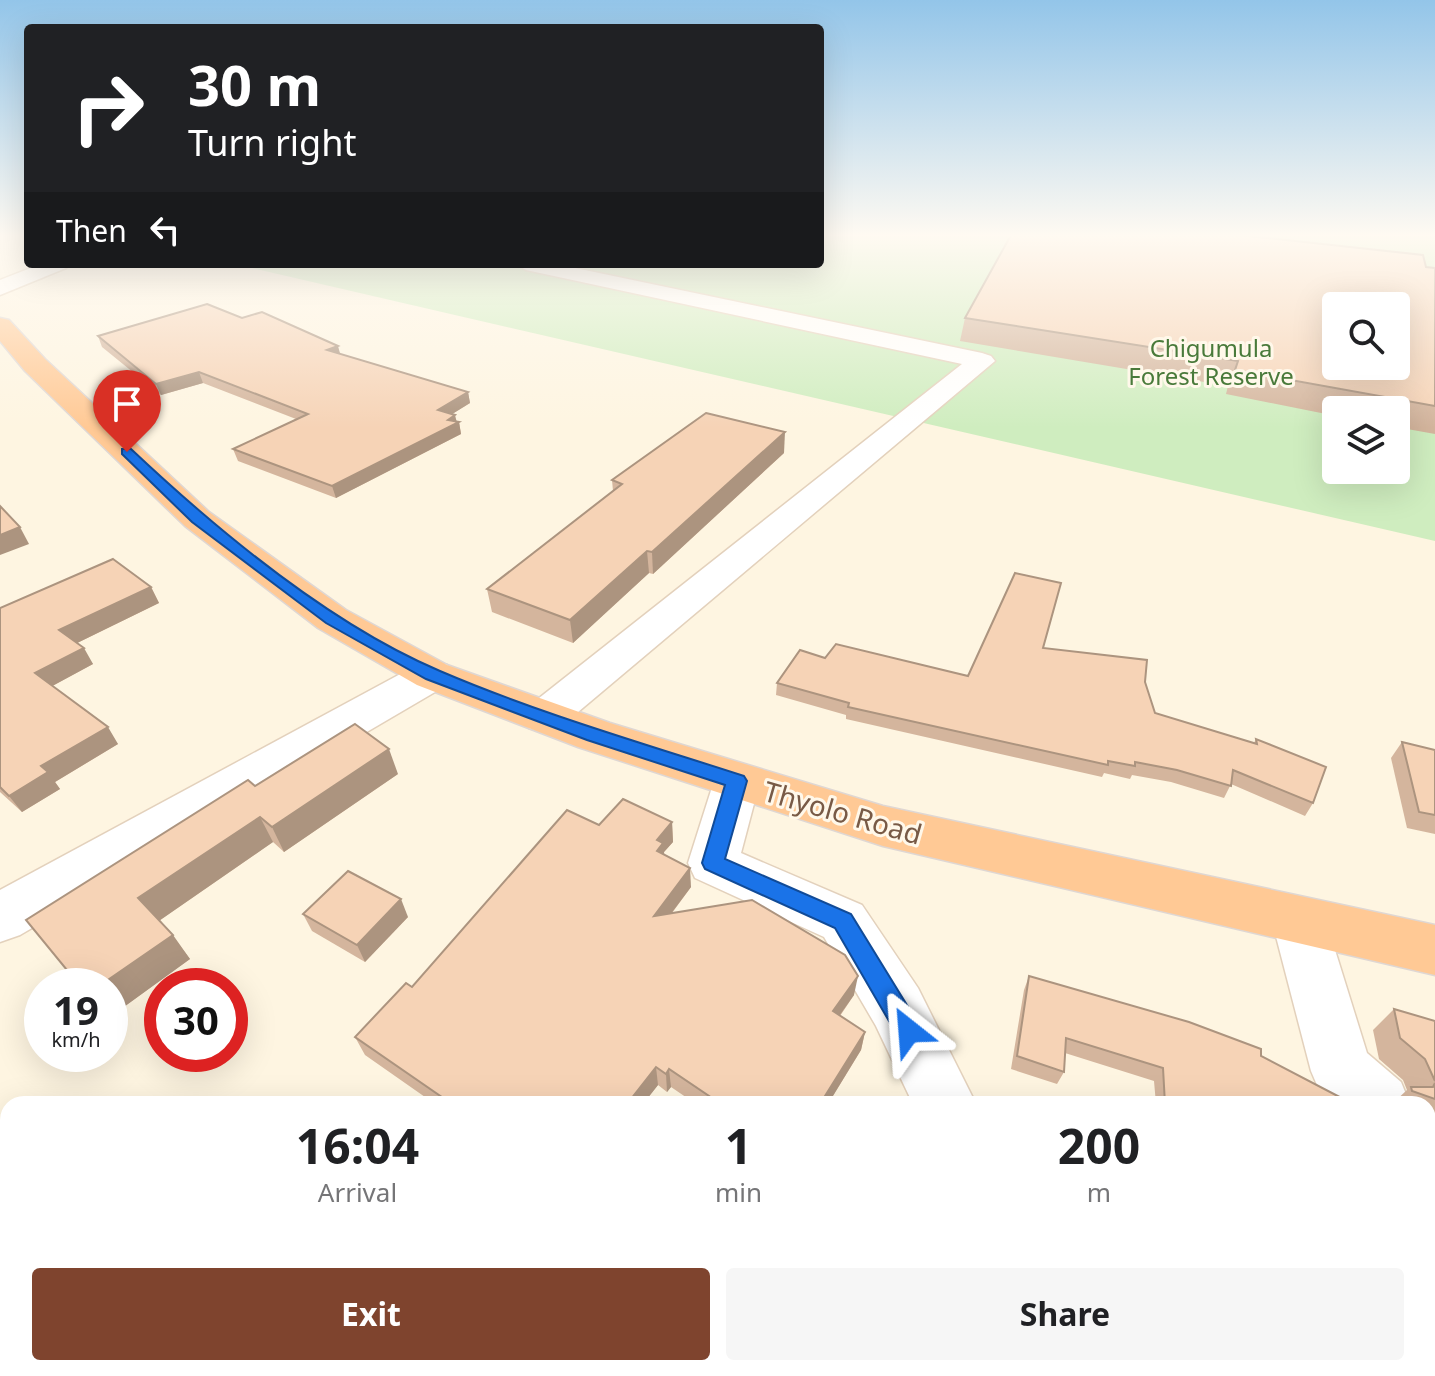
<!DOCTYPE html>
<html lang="en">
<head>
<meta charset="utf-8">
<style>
	body { margin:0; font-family:"Noto Sans",sans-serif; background:#f6f6f6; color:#202124; height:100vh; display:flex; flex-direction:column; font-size:30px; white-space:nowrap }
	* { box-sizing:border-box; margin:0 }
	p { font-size:26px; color:#757577 }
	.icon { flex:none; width:44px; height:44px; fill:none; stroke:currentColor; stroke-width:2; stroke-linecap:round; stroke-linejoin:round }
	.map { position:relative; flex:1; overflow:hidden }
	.sheet { position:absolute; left:0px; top:1096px; width:1436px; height:280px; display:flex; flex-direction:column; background:#fff; border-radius:24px 24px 0 0; box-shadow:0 8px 32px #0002 }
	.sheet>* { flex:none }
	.hud { position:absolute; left:24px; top:24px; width:800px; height:244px; border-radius:8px; box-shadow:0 8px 32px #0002; background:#202124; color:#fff; overflow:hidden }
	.tools { position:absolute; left:1322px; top:292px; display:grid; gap:16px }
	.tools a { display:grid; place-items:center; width:88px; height:88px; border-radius:8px; background:#fff; box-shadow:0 8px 32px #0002; font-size:40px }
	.speed { position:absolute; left:24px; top:968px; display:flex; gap:16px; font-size:40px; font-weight:700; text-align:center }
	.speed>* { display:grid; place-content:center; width:104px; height:104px; border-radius:50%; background:#fff; box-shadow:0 8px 32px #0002; line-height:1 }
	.speed small { font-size:20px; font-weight:400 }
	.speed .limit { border:12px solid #d22; background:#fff; color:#111 }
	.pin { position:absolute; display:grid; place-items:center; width:68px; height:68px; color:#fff; margin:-82px -34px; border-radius:50% 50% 50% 0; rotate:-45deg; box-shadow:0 0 8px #0007 }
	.pin .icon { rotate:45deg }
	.me { position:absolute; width:88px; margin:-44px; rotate:332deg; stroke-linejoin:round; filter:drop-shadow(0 0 6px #0008) }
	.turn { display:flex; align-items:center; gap:28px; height:168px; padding:0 32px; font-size:36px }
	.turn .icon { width:104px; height:104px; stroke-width:2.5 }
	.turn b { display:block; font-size:56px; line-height:68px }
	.then { display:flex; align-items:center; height:76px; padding:0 32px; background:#0003; gap:16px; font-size:30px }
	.eta { display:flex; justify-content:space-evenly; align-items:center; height:136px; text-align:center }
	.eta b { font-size:48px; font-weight:700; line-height:56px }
	.primary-button { display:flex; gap:16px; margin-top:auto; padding:16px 32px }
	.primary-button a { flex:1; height:92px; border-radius:8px; background:#7f442e; color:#fff; font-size:32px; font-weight:700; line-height:92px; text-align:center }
	.primary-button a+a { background:#f6f6f6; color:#202124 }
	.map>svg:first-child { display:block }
</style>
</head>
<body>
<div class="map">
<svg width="1435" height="1376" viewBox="0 0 1435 1376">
	<rect width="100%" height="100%" fill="#fef5e1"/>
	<!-- green -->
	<path fill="#cfedbf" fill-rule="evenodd" d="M820,235H1435V541L234,264H820ZM1336,306H1396V366H1336ZM1336,410H1396V470H1336Z"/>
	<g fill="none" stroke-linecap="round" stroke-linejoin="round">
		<!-- minor casing -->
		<g stroke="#e3d1bc" stroke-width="3">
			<g id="minor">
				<path d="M41,264H69L66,268L0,295V280Z"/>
				<path d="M516,264H556L982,353L991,356L995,361L559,728L544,732L529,728L522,717L529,706L962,364L526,270Z"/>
				<path d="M737,764L753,769L760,781L741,853L862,905L918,988L976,1104H913L876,1026L824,937L695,878L688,863L714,781L721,769Z"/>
				<path d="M1299,898L1318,905L1326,921L1367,1053L1401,1082L1410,1104H1333L1320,1092L1311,1071L1272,921L1280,905Z"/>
				<path d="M1428,1109L1435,1112V1178L1428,1176Z"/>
				<path d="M985,1368H1061L1063,1376H987Z"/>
			</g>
		</g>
		<!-- tertiary casing -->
		<g stroke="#e3d1bc" stroke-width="3">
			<path id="tertiary" d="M432,661L447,665L454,675L447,685L20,935L0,942V890L417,665Z"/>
		</g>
		<!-- trunk casing -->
		<g stroke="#dfd7d3" stroke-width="3">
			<path id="trunk" d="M0,318L9,320L45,359L209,512L346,610L447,665L610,723L883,806L1435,925V975L883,846L578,747L417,685L318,628L185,526L25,371L0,341Z"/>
		</g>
		<!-- minor -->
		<use href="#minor" fill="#fff" fill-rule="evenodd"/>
		<!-- tertiary -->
		<use href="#tertiary" fill="#fff" fill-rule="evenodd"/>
		<!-- trunk -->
		<use href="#trunk" fill="#ffc995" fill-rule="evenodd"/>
	</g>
	<!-- wall -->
	<g fill="#d4b59d">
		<path d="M1426,267L1435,268V434L1396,427V410H1336V416L1226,394L1228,386L960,341L965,318Z"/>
		<path d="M98,336L340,354L468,392L470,403L452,414L457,422H459L461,434L336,498L238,461L233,449L296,419L203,383L161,395L102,347Z"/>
		<path d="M784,453L653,574L649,573L573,643L492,612L487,589L613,491L612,480Z"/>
		<path d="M151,587L159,603L77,643L93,664L52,686L118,744L55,782L60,789L22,812L0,792V608Z"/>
		<path d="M1043,648L1145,682L1155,713L1254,743L1256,739L1313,803L1305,816L1231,784L1224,798L1171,782L1132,775L1130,779L1104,773L1102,777L846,719V715L776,695L777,683L825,658L968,676Z"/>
		<path d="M1402,742L1435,750V834L1407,828L1391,758Z"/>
		<path d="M398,774L284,852L273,842L160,920L190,959L110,1017V986L255,786Z"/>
		<path d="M672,822L673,842L664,852V854L691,887L672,913L854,995L840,1016L865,1032L861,1050L828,1104H696L671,1087L667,1092L658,1085L643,1104H435L365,1055L355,1037L599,825Z"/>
		<path d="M303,914L408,917L365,962L312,931Z"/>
		<path d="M1029,976L1261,1056L1353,1104H1156L1154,1081L1065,1053L1064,1072L1057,1084L1011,1069L1024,990Z"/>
		<path d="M1394,1009L1435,1021V1115L1428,1121V1104H1392L1407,1090L1403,1080L1379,1059L1373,1030Z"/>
		<path d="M1428,1159L1435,1160V1165L1428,1171Z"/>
		<path d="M515,1368H605L598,1376Z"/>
		<path d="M1384,1368H1428L1435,1376H1399Z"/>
	</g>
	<!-- shaded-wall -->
	<g fill="#ac947f">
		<path d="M338,346L341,357L327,350Z"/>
		<path d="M199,372L203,383L161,395L156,384Z"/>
		<path d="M468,392L470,403L441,421L438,410Z"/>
		<path d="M455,415L457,423L459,422L461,434L336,498L332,486Z"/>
		<path d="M785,432L784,453L653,574L652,552Z"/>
		<path d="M20,527L29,544L0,555V535Z"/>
		<path d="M647,551L649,573L573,643L570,620Z"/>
		<path d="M151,587L159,603L69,647L59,630Z"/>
		<path d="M84,648L93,664L45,690L35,673Z"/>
		<path d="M108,727L118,744L55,782L60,789L22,812L9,796L41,766Z"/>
		<path d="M389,749L398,774L284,852L272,827Z"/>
		<path d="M260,817L273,842L156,923L138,898Z"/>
		<path d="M672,822L673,842L664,852L665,862L658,870L657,840Z"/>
		<path d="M690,868L691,887L655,935L654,916Z"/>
		<path d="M401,899L408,917L365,962L357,945Z"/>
		<path d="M173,935L190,959L110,1017V986H99Z"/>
		<path d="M858,976L854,995L830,1029L833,1011Z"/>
		<path d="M865,1032L861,1050L828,1104H820Z"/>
		<path d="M656,1067L658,1085L643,1104H627Z"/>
		<path d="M669,1069L671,1087L667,1092L666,1074Z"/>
		<path d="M579,1368H587L589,1375L588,1376H569Z"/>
		<path d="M591,1368H605L598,1376H592L590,1369Z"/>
	</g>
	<!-- building -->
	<g fill="#f6d3b6" stroke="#ac947f" stroke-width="2" fill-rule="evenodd">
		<path d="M1011,235H1240L1423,255L1426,267L1435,268V406L1235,370L1238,361L965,318ZM1336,306H1396V366H1336Z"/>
		<path d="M207,304L242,318L262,312L338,346L327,350L468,392L438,410L455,415L448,420L459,422L332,486L233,449L308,414L199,372L156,384L98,336Z"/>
		<path d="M706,413L785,432L652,552L647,551L570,620L487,589L622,484L612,480Z"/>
		<path d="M0,506L20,527L0,535Z"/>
		<path d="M113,559L151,587L59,630L84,648L35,673L108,727L41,766L48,772L9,796L0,787V608Z"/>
		<path d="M1015,573L1061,583L1043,648L1147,660L1145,682L1155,713L1257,744L1256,739L1326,767L1313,803L1233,770L1231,786L1177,770L1135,762V766L1108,761V765L848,707L849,703L777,683L800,650L825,658L836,644L968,676Z"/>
		<path d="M355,724L389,749L272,827L260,817L138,898L173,935L99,986H80L26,920L248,780L255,786Z"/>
		<path d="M1402,742L1435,750V815L1419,812Z"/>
		<path d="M623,799L672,822L657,840L663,843L657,851L690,868L654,916L752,900L845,955L858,976L833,1011L865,1032L820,1104H721L669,1069L666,1074L656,1067L627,1104H452L355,1037L406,983L412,987L567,810L599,825Z"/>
		<path d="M348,871L401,899L357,945L303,914Z"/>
		<path d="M1029,976L1189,1022L1261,1049V1056L1353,1104H1268L1256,1098V1104H1165L1163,1068L1066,1038L1064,1072L1017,1056Z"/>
		<path d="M1394,1009L1435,1021V1081L1425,1059L1400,1038Z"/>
		<path d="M1435,1083V1099L1412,1091L1411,1087H1433Z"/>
		<path d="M1428,1143L1435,1147V1160L1428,1159Z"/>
		<path d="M1428,1271L1432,1273V1278L1435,1279V1376H1432L1417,1368H1428Z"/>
		<path d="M515,1368H579L569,1376H519Z"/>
		<path d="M725,1368H892L889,1376H721Z"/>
	</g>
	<!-- sky -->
	<linearGradient id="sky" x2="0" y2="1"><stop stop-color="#93c5e9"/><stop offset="0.55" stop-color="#fffaf2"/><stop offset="1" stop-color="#fffaf2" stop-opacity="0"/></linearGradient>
	<rect width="1435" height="428" fill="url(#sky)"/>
	<!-- route -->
	<path fill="#1a73e8" stroke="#114b97" stroke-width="2" d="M122,449H131C218,531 329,624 440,671C538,713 642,743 744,776L747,781L725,859L851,914L918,1023L921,1031L918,1040L909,1044L900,1040L835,928L705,869L702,863L725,785L587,740L426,679L326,623L192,522L122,454Z"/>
	<g text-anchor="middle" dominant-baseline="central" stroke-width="6" stroke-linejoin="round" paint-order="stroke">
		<!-- far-park labels -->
		<g font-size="24" fill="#497a3a" stroke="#fff8ea">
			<text x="1211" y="347">Chigumula<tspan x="1211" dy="28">Forest Reserve</tspan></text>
		</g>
		<!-- street labels -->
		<g font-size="28" fill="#785a46" stroke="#fff8ea">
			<text transform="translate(843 812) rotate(16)">Thyolo Road</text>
		</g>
	</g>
</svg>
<div class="tools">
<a><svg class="icon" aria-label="search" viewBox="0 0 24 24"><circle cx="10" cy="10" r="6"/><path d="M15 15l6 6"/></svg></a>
<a><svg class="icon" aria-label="layers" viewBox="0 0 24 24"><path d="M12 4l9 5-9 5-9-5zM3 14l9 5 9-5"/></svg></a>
</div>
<div class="speed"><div>19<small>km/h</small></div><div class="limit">30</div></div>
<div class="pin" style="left:127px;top:452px;background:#d93025"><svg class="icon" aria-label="arrive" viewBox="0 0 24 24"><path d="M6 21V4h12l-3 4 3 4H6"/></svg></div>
<svg class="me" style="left:909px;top:1031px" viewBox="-20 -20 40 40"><path d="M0-17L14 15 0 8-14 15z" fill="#1a73e8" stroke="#fff" stroke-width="4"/></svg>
<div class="hud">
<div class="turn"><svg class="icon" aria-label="right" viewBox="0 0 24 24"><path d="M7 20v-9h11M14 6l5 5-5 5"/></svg><div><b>30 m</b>Turn right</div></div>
<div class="then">Then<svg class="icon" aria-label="left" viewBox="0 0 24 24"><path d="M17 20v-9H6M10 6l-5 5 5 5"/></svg></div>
</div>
<section class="sheet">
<div class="eta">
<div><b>16:04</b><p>Arrival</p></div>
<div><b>1</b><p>min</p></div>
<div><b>200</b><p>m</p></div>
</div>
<div class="primary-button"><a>Exit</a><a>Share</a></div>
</section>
</div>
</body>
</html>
